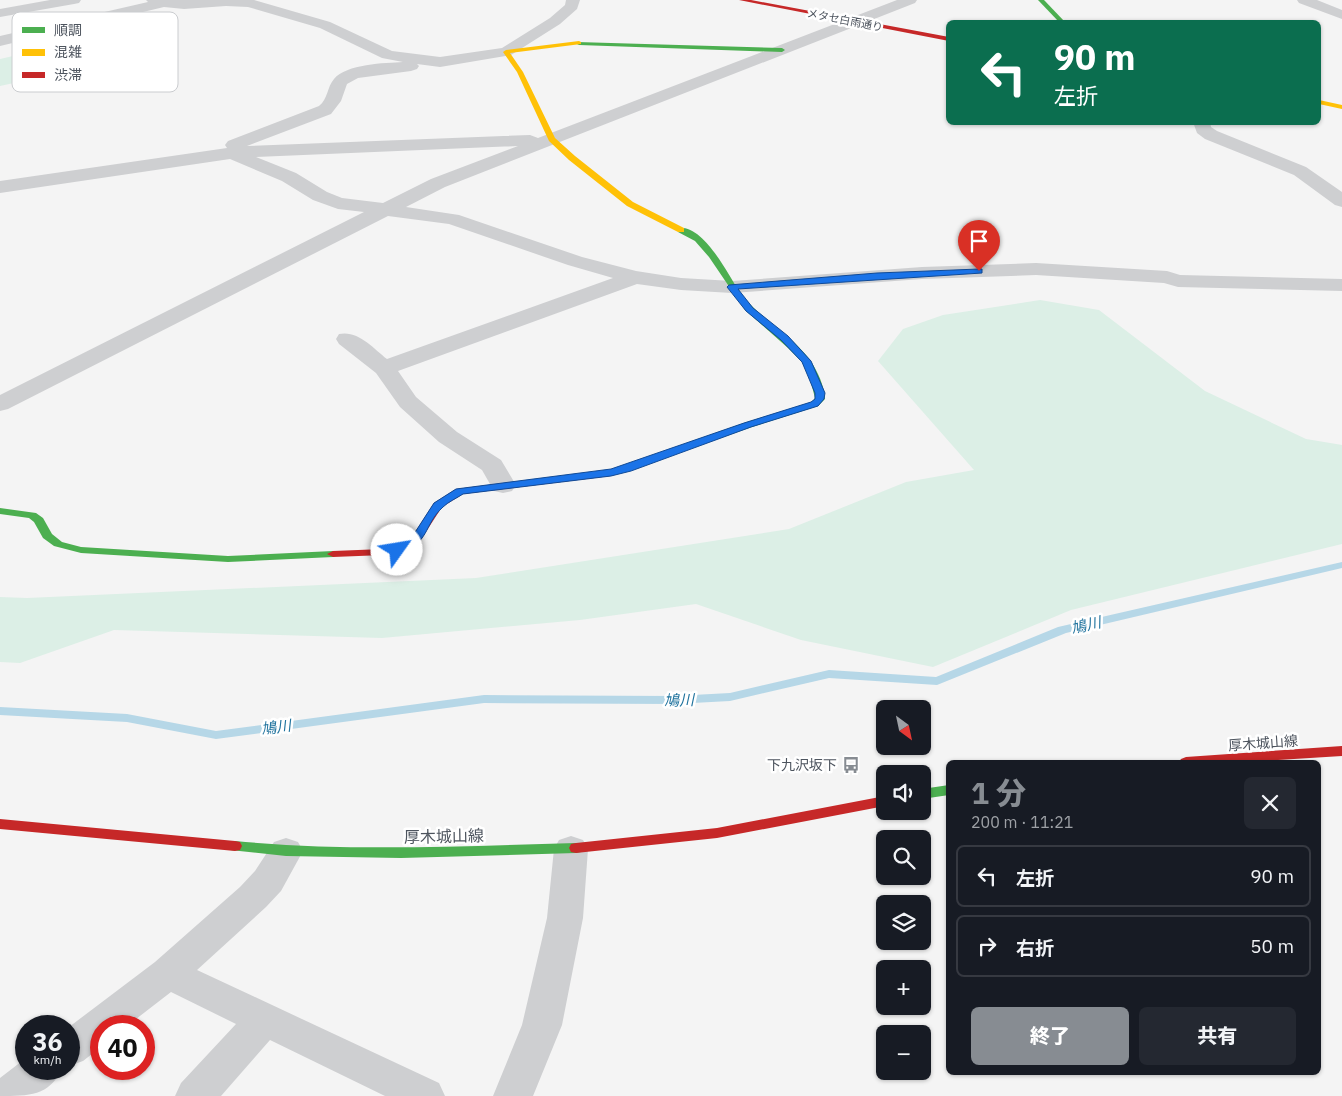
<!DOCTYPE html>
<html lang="ja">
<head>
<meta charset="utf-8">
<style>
	body { margin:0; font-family:"IBM Plex Sans","Noto Sans JP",sans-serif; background:#242831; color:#f1f3f6; height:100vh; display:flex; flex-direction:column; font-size:19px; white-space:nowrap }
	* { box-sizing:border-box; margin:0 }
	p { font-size:16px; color:#9ea1a6 }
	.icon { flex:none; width:28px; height:28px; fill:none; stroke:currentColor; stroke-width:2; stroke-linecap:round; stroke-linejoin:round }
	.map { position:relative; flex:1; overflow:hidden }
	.drawer { position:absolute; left:946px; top:760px; width:375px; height:315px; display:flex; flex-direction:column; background:#171b24; border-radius:8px; box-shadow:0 1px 4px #0004 }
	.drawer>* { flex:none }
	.hud { position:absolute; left:946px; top:20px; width:375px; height:105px; border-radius:8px; box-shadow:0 1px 4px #0004; background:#0b6e4f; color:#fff; overflow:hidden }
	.needle { width:32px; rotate:147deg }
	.buttons { position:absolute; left:876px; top:700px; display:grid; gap:10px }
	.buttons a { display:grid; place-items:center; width:55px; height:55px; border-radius:8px; background:#171b24; box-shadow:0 1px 4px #0004; font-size:25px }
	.speed { position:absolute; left:15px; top:1015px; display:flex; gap:10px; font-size:25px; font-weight:700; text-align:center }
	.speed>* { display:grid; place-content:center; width:65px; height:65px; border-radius:50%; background:#171b24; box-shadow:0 1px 4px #0004; line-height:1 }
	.speed small { font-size:12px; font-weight:400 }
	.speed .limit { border:8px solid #d22; background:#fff; color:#111 }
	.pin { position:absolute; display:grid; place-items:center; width:42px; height:42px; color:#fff; margin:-51px -21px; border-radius:50% 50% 50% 0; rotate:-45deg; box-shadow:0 0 5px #0007 }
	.pin .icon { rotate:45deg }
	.me { position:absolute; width:55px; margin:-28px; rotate:58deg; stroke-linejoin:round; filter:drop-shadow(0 0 4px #0008) }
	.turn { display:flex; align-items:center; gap:18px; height:105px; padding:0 25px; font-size:22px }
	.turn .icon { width:65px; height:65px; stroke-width:2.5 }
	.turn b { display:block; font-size:35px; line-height:42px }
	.round { display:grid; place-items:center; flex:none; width:52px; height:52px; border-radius:8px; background:#242831 }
	.summary { display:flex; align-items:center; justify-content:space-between; height:85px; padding:0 25px }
	h1 { font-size:30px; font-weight:800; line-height:38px; color:#878c92 }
	.action { display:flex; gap:10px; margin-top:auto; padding:10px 25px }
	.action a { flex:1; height:58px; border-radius:8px; background:#878c92; color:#fff; font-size:20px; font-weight:800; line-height:58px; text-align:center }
	.action a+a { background:#242831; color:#f1f3f6 }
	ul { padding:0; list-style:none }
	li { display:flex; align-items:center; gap:15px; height:62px; margin:0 10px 8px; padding:0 15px; border:2px solid #363941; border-radius:8px }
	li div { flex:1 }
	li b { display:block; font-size:19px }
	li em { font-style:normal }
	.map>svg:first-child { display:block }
</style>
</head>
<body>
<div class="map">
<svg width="1342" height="1096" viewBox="0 0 1342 1096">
	<rect width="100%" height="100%" fill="#f4f4f4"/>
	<!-- green -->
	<g fill="#dcefe6">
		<path d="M96,37L124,59L0,86V59Z"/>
		<path d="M1040,300L1099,310L1205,391L1306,439L1342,445V544L1071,610L933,667L801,640L696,604L580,620L382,638L114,630L20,663L0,662V597L27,598L476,578L789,529L906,482L974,470L878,361L903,329L943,315Z"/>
	</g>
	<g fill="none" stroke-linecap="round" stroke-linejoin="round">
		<!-- stream -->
		<path fill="#b6d7e7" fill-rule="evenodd" d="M1342,562V568L1066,633L937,685L829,678L730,701L674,704L484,703L216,739L127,722L0,715V707L127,714L216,731L484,695L674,696L730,693L829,670L936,677L1058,627Z"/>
		<!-- street -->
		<g fill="#cecfd1" fill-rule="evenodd">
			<path d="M50,0H81L79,3L74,4L0,17V9Z"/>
			<path d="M146,0H254L330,22L392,51L440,57L502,48L550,18L565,5L566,0H580L577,9L560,24L511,55L440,67L417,64L419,66L417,69L411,71L358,78L347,84L341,101L331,114L247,146L530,135L538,138L897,0H917L915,3L445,187L406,207L459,215L582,257L636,271L681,278L732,281L922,267L1036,263L1167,271L1180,275L1342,279V291L1178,287L1164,283L1036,275L922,279L732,293L681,290L637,284L398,371L416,397L457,432L501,460L516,485L512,491L503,493L494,491L482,470L439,442L400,407L376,373L339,344L336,339L339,334C358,330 373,348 387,359L613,278L568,265L449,224L388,216L8,409L0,411V395L364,212L338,209L313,200L282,181L230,159L0,193V181L227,148L225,145L228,141L319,106C328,99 327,87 334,79C346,64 385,63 403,62L382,58L320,28L248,7L226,6L184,9L164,7L0,46V36L148,2ZM518,146L431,179L383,203L342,198L327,192L296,173L256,157Z"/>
			<path d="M1297,0H1317L1342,10V19L1299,3Z"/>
			<path d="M1193,122H1210L1211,127L1217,131L1306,167L1342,192V207L1335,205L1294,175L1205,139L1197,133Z"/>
			<path d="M571,836L583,840L588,849L583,918L562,1025L533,1096H493L522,1025L547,918L554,849L559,840Z"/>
			<path d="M286,838L298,842L303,851L281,891L266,907L197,970L439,1083L445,1096H385L270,1040L221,1096H175L181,1083L236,1024L171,992L127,1026H101V1047L83,1061L69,1066V1027L155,962L240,887L255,871L274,842Z"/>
			<path d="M26,1058V1069H62C49,1096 29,1096 0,1096V1078Z"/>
		</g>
		<!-- fast -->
		<g fill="#4caf50" fill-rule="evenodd">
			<path d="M1038,0H1044L1065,22H1059Z"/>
			<path d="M577,42L782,48L785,50L782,52L579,45L577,44Z"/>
			<path d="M678,228C704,225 727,273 739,291C759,319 790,333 810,360C818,372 824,385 825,399L818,406L752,427L623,472L619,471L618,469L619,467L744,423L812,402L815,398L810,379L802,362L788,348L745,310L709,257L695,241L678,232Z"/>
			<path d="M0,508L36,513L43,518L52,534L62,542L81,547L228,556L333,551L339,554L333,557L228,562L81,553L54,546L43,538L34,522L29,518L0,514Z"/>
			<path d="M949,785V795L922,799V789Z"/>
			<path d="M235,841C348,852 462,846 576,843L581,844L583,848L581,852L576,853L401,858L286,856L230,850L228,846L230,842Z"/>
		</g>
		<!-- slow -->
		<g fill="#ffc107" fill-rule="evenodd">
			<path d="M579,41L581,42V44L510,53L523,72L555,138L575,156L633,202L684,228V232H678L627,206L569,160L549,141L517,72L503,52L506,50Z"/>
			<path d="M1319,100L1342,105V109L1319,104Z"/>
		</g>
		<!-- jam -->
		<g fill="#c62828" fill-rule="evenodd">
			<path d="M739,0H751L949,37V41Z"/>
			<path d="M623,466L627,467L628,469L627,471L611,476L463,494L442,507L420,541L413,547L384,555L333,557L327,554L333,551L383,549L405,543L412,537L434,503L456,489L610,470Z"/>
			<path d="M1342,746V756L1245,762H1179L1181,759L1186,757Z"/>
			<path d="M885,796V806L717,838L576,853L571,852L569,848L571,844L576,843L717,828Z"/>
			<path d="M0,819L235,841L240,842L242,846L240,850L235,851L0,829Z"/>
		</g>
	</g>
	<!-- route -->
	<path fill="#1a73e8" stroke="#114b97" d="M979,269H982V273L738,289L753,308L788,336L811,361L825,393L824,399L818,406L751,427L631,471L611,476L463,494C457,498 448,502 443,507C423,525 430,545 397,553L391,550L412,537L434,503L456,489L611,469L744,423L811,402L815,399V393L802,362L781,340L746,311L727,287L729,285L877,273Z"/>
	<!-- icons -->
	<defs>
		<g id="bus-bare" transform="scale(1.35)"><path d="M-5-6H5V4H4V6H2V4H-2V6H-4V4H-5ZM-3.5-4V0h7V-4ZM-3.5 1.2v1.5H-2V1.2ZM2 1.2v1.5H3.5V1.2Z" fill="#878c92" stroke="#fff" stroke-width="2.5" paint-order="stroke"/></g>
	</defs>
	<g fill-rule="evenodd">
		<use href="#bus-bare" x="851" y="765"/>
	</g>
	<g text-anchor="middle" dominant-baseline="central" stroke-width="5" stroke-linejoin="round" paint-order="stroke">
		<!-- far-street labels -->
		<g font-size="11" fill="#4d545e" stroke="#fff">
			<text transform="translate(845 20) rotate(11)">メタセ白雨通り</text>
		</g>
		<!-- street labels -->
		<g font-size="14" fill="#4d545e" stroke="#fff">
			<text transform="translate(1263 743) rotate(-4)">厚木城山線</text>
		</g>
		<!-- poi labels -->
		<g font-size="14" fill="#4d545e" stroke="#fff" text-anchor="end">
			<text x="837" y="765">下九沢坂下</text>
		</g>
		<!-- water labels -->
		<g font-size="15" font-style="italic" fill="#20739e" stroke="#fff">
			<text transform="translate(1086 625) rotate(-13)">鳩川</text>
			<text transform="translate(679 700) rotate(-2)">鳩川</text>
			<text transform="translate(276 727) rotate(-8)">鳩川</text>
		</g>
		<!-- near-street labels -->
		<g font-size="16" fill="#4d545e" stroke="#fff">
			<text transform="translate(444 836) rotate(-1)">厚木城山線</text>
		</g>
	</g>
	<!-- legend -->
	<rect x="12" y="12" width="166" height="80" rx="8" fill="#fff" stroke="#cacccf" stroke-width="1"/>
	<rect x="22" y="27" width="23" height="6" fill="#4caf50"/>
	<rect x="22" y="49" width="23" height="7" fill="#ffc107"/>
	<rect x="22" y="72" width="23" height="6" fill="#c62828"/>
	<g font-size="14" fill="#4d545e">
		<text x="54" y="35">順調</text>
		<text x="54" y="57">混雑</text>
		<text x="54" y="80">渋滞</text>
	</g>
</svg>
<div class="buttons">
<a><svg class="needle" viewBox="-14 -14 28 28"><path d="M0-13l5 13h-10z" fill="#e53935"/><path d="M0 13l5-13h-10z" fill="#9ea1a6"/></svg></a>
<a><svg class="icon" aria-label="sound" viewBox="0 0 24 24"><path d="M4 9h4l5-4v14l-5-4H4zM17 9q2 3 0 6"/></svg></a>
<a><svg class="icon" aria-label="search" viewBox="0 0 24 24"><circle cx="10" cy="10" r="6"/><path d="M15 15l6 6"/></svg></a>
<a><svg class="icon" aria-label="layers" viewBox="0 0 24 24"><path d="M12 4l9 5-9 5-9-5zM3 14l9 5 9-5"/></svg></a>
<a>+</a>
<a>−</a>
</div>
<div class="speed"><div>36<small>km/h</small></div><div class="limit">40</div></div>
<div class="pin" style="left:979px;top:271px;background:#d93025"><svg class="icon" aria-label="arrive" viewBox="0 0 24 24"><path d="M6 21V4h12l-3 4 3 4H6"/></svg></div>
<svg class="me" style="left:397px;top:550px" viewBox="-20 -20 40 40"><circle r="19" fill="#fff"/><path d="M0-13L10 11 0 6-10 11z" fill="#1a73e8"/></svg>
<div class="hud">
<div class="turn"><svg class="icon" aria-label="left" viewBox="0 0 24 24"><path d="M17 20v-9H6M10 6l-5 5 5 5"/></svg><div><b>90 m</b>左折</div></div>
</div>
<section class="drawer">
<div class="summary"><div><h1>1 分</h1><p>200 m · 11:21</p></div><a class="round"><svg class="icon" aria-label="close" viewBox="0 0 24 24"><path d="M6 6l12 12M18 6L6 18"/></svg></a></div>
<ul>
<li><svg class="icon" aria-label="left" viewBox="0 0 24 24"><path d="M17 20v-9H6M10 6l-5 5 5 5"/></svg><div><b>左折</b></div><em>90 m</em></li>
<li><svg class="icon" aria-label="right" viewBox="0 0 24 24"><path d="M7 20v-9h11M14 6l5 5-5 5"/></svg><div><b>右折</b></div><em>50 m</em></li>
</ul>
<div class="action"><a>終了</a><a>共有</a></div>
</section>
</div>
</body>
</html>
